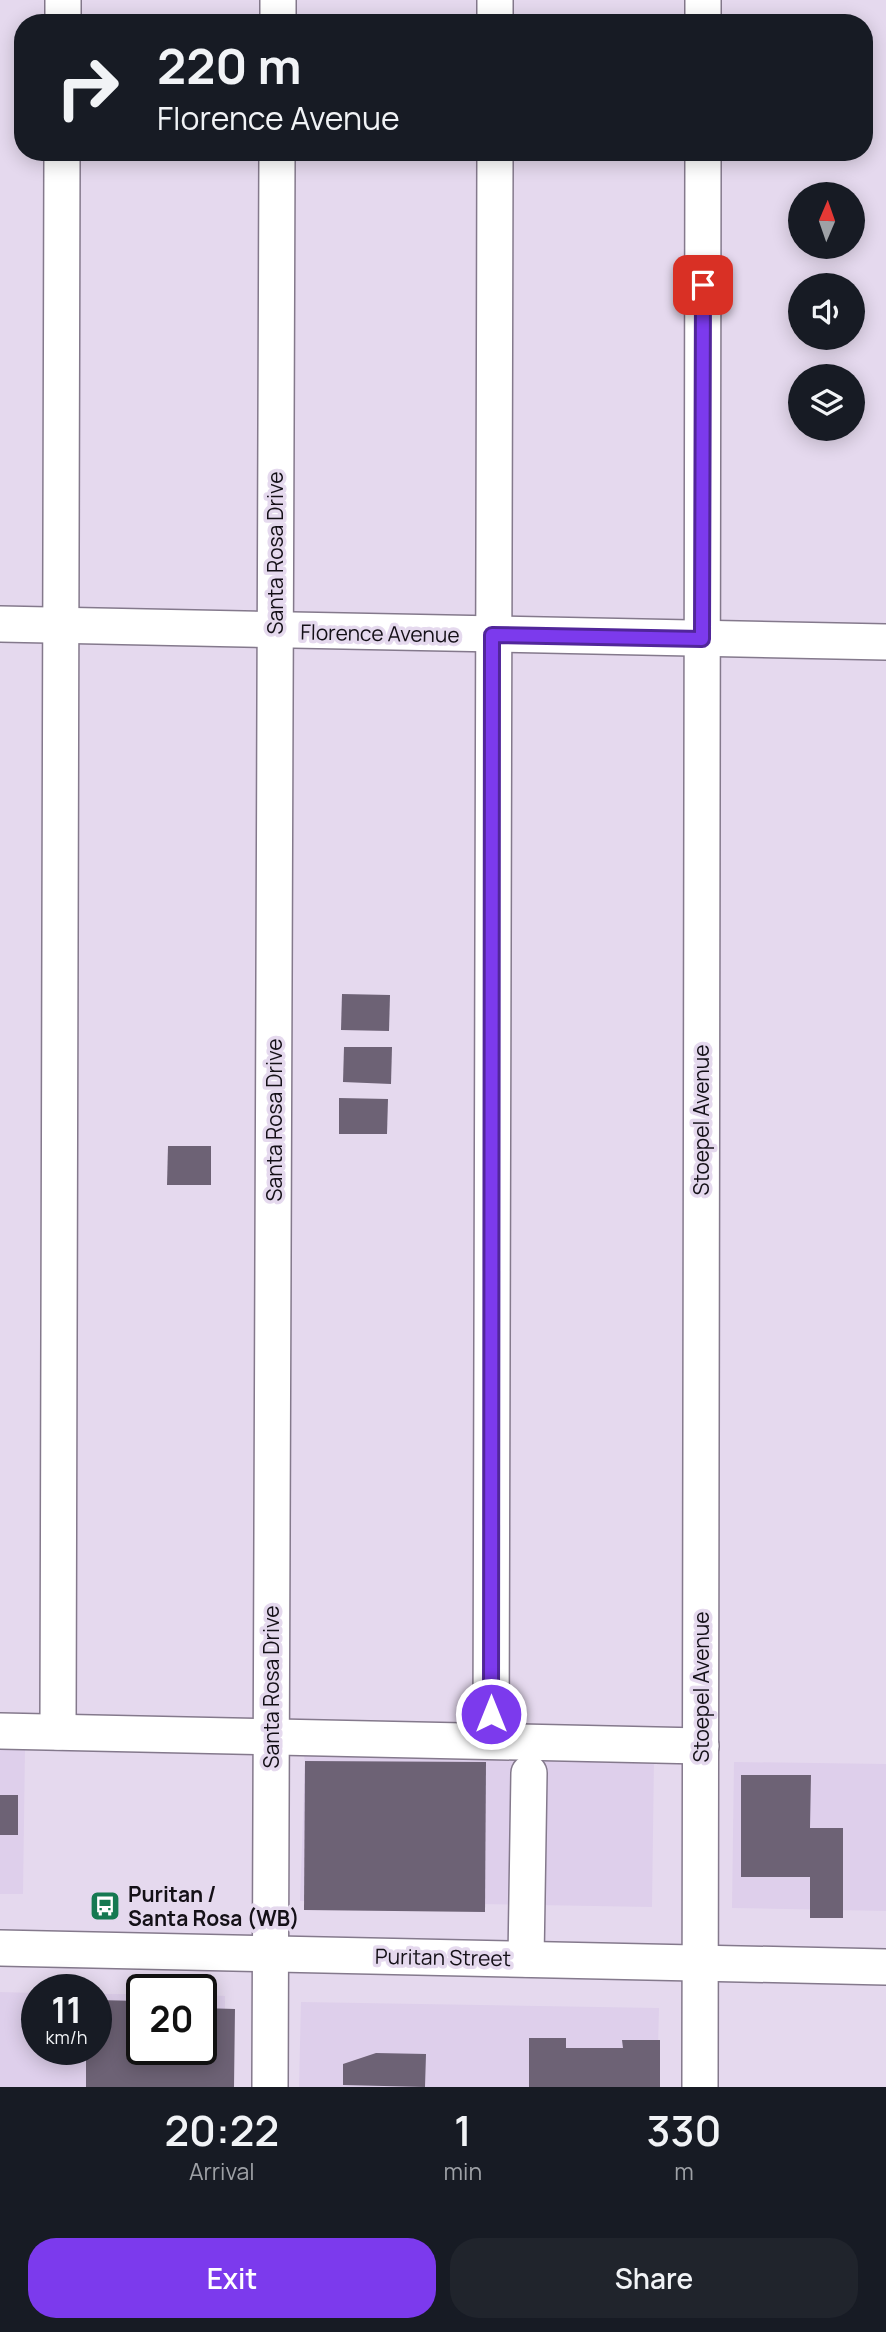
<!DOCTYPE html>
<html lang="en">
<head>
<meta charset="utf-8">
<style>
	body { margin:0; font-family:Manrope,sans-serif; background:#20242c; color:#f1f3f6; height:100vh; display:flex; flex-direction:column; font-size:26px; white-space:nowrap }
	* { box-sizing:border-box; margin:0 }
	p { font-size:23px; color:#9ea1a6 }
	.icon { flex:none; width:38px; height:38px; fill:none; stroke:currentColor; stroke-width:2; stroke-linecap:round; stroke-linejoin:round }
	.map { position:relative; height:2087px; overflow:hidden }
	.side { display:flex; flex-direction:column; background:#171b24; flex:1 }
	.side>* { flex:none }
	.top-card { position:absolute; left:14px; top:14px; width:859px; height:147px; border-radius:28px; box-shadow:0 4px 18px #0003; background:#171b24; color:#f1f3f6; overflow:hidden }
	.needle { width:46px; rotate:2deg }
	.controls { position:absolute; left:788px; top:182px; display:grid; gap:14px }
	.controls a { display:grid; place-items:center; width:77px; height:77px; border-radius:50%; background:#171b24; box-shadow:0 4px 18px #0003; font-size:35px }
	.speed { position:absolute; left:21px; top:1974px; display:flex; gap:14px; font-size:35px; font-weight:700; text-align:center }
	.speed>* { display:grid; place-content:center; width:91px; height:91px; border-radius:50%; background:#171b24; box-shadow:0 4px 18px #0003; line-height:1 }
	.speed small { font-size:18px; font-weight:400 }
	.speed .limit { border:4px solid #111; border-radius:10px; background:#fff; color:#111 }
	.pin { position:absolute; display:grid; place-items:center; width:60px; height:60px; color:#fff; margin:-30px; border-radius:14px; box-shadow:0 4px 10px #0006 }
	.me { position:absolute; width:77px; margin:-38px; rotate:0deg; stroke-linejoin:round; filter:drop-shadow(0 0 5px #0008) }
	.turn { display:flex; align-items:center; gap:24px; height:147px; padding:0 28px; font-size:32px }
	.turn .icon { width:91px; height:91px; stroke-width:2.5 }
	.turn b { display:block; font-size:49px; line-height:60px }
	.eta { display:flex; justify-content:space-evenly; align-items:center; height:119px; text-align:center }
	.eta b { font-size:42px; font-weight:600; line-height:49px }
	.action { display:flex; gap:14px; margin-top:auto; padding:14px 28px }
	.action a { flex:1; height:80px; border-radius:28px; background:#7c3aed; color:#fff; font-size:28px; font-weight:600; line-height:80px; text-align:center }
	.action a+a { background:#20242c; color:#f1f3f6 }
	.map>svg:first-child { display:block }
</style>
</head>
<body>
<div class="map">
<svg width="886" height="2087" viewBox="0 0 886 2087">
	<rect width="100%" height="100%" fill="#e5d9ee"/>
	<!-- built -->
	<g fill="#decfeb">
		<path d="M0,1747L25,1748L23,1894H0Z"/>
		<path d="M303,1751L654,1758L652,1907L300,1901L305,1761Z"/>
		<path d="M734,1762L886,1764V1911L732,1908Z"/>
		<path d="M0,1992L37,1993V2049H96V1994H142V2049H201V1995L225,1996L224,2087H0Z"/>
		<path d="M301,2002L659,2008L657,2087H299Z"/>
	</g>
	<!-- building -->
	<g fill="#6d6275">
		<path d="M342,994L390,995L389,1031L341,1030Z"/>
		<path d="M344,1047H392L391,1084L343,1082Z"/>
		<path d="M339,1098L388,1099L387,1134H339Z"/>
		<path d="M168,1146H211V1185H167Z"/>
		<path d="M305,1761L486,1762L485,1912L304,1910Z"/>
		<path d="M741,1775H811L810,1828H843V1918H810V1877H741Z"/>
		<rect x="0" y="1795" width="18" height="40"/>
		<path d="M96,2000L142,2001V2049H201V2008L235,2009L234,2087H86V2049H96Z"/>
		<path d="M529,2038H566V2048H623L622,2040H660V2087H529Z"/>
		<path d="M376,2053L426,2054L425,2087L343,2085V2064Z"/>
	</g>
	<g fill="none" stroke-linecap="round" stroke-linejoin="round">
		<!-- minor casing -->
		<g stroke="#84798c" stroke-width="38">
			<g id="minor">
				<path d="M63,23V0"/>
				<path d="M278,23V0"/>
				<path d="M495,23V0"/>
				<path d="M703,23V0"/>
				<path d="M0,624L886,642"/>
				<path d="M0,1731L701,1746"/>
				<path d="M58,1732L62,152"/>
				<path d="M491,1741L495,152"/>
				<path d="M0,1948L886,1967"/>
				<path d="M526,1959L529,1773"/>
				<path d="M270,2087L277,152"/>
				<path d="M700,2087L703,152"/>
			</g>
		</g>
		<!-- minor -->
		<use href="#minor" stroke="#fff" stroke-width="35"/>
	</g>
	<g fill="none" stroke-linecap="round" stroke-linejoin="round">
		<!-- route casing -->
		<g stroke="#51269a" stroke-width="18">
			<path id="route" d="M491,1714L492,635L702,639L703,285"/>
		</g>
		<!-- route -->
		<use href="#route" stroke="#7c3aed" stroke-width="12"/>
	</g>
	<!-- icons -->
	<defs>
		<g id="bus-square" transform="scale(1.575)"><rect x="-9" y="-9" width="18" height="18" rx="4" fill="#157951" stroke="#e5d9ee"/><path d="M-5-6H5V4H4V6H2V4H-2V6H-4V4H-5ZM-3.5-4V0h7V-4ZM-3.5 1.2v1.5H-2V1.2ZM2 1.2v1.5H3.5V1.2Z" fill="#fff"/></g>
	</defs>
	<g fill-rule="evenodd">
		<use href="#bus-square" x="105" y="1906"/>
	</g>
	<g text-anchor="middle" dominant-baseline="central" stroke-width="7" stroke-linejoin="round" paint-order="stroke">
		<!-- street labels -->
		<g font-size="21" fill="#141017" stroke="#e5d9ee">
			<text transform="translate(275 553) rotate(-90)">Santa Rosa Drive</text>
			<text transform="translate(380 633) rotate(1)">Florence Avenue</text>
			<text transform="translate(274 1120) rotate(-90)">Santa Rosa Drive</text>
			<text transform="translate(701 1120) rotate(-90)">Stoepel Avenue</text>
			<text transform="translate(271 1687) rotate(-90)">Santa Rosa Drive</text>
			<text transform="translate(701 1687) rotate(-90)">Stoepel Avenue</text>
			<text transform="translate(443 1957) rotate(1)">Puritan Street</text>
		</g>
		<!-- poi labels -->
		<g font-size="21" font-weight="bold" fill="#141017" stroke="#e5d9ee" text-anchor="start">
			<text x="128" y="1894">Puritan /<tspan x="128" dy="24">Santa Rosa (WB)</tspan></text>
		</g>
	</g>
</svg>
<div class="controls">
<a><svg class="needle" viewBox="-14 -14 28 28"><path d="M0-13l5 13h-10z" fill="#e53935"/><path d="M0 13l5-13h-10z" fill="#9ea1a6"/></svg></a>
<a><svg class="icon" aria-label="sound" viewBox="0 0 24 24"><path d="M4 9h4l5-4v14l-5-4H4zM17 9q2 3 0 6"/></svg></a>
<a><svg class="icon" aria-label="layers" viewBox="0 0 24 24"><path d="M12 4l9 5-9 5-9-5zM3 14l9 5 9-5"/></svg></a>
</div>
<div class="speed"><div>11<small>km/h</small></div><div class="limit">20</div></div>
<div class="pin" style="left:703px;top:285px;background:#d93025"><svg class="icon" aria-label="arrive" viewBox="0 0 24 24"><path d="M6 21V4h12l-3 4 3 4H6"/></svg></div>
<svg class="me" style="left:491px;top:1714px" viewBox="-20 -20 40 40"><circle r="17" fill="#7c3aed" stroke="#fff" stroke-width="3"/><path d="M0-11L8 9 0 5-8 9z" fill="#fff"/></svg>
<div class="top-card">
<div class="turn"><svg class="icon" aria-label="right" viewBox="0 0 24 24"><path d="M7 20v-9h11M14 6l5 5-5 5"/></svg><div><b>220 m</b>Florence Avenue</div></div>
</div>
</div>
<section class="side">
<div class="eta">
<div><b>20:22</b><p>Arrival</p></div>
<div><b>1</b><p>min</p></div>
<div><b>330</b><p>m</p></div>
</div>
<div class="action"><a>Exit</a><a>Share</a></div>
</section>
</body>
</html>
